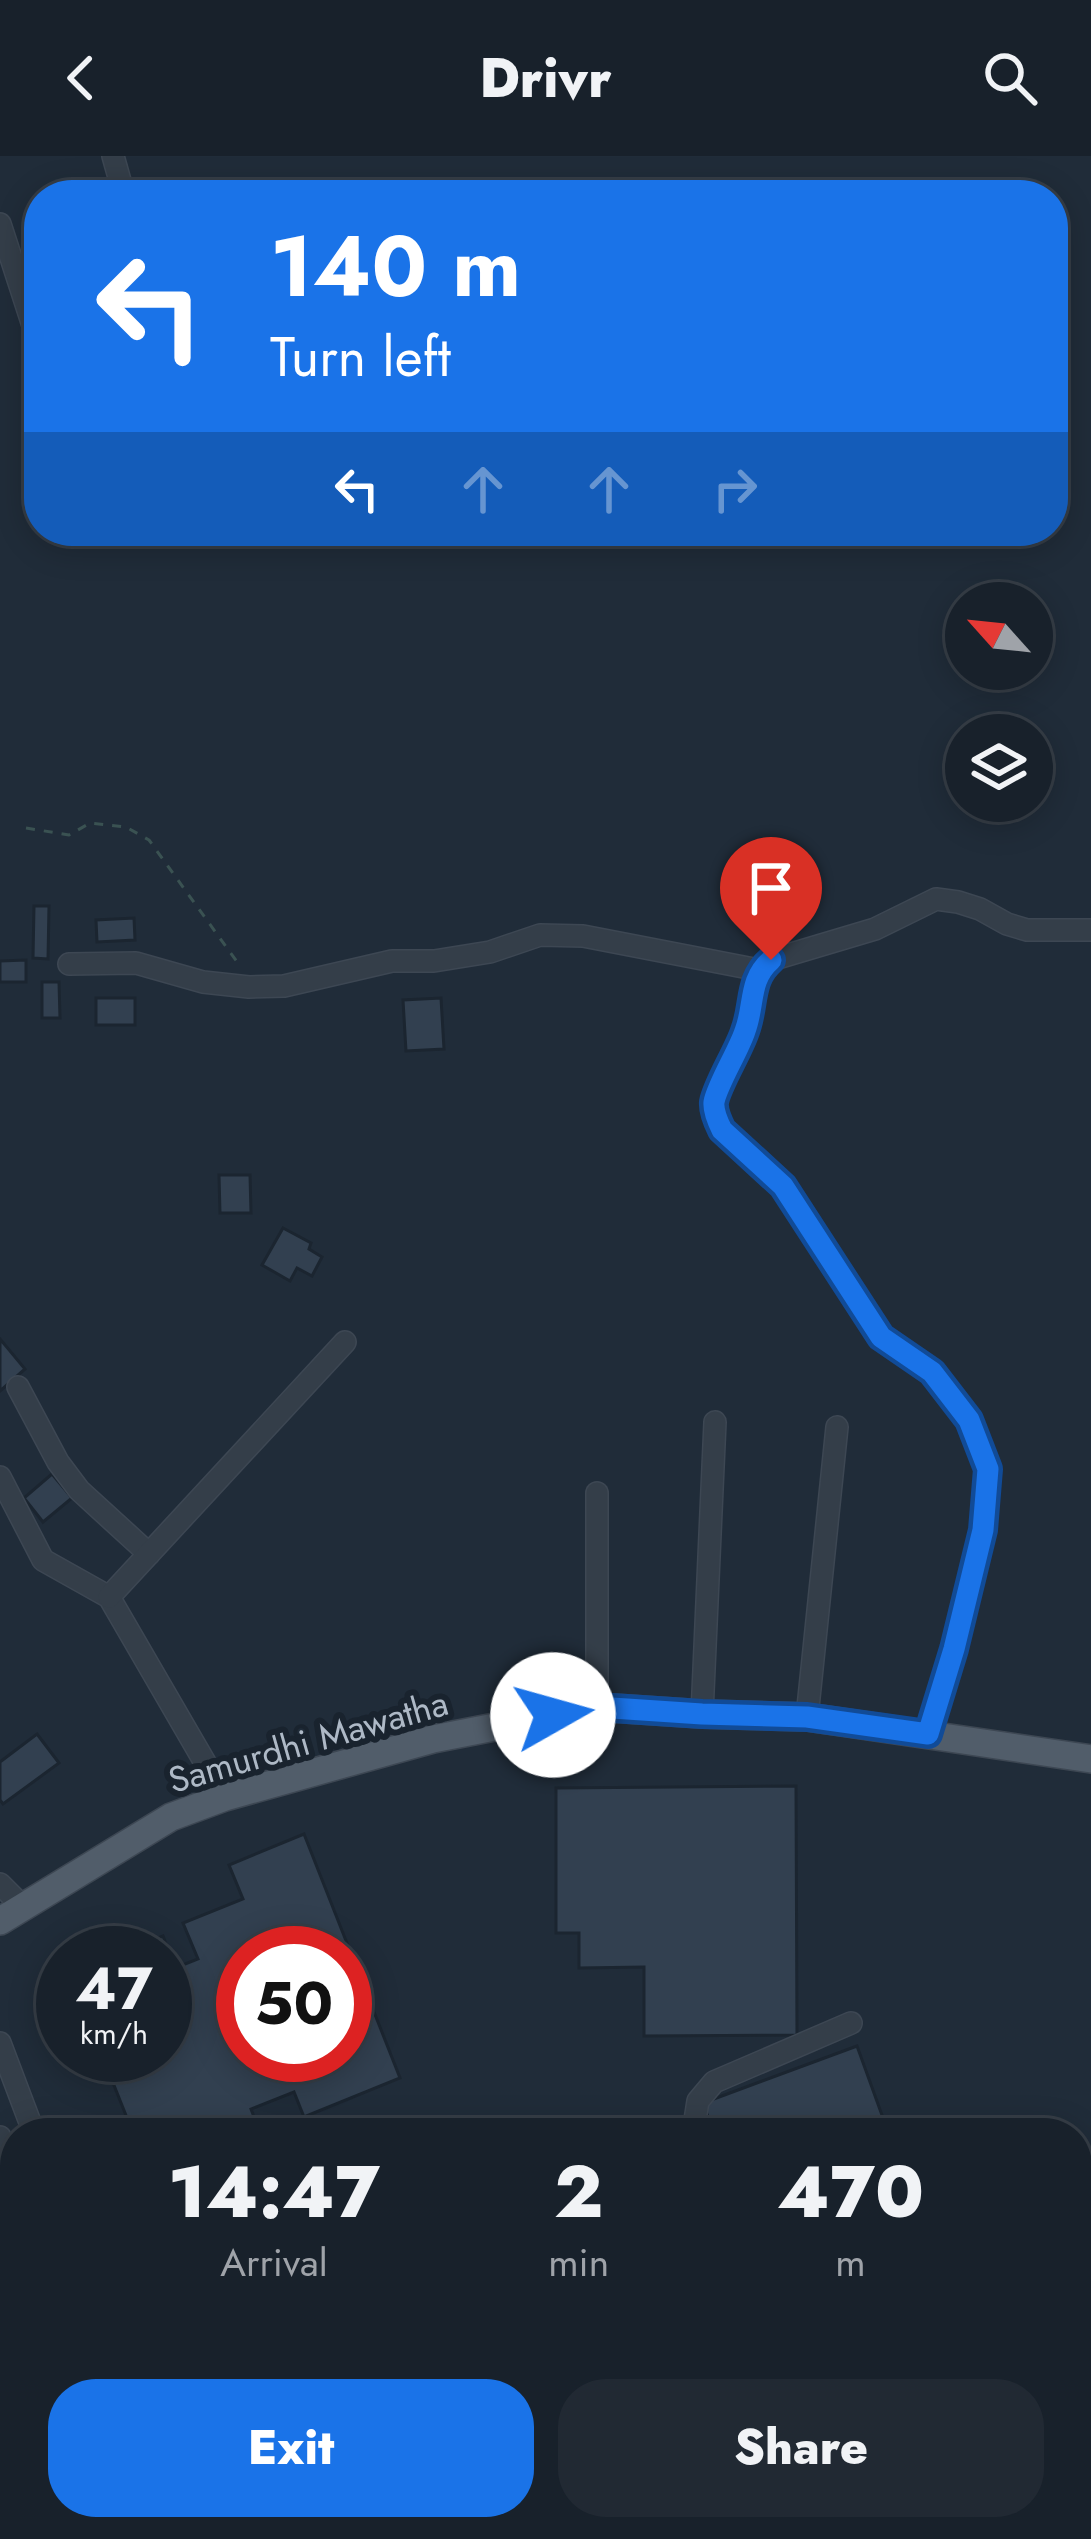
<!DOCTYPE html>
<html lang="en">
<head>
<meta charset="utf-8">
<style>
	body { margin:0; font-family:Jost,sans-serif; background:#212933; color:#f1f3f6; height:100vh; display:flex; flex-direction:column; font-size:45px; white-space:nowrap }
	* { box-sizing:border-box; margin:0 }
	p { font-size:39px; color:#9fa3a9 }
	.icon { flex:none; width:66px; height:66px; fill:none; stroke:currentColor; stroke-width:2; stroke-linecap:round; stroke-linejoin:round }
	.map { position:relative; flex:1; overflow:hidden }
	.side { position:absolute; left:0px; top:1962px; width:1092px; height:423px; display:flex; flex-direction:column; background:#18212b; border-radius:48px 48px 0 0; box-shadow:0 6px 30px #0003,0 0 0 3px #363e47 }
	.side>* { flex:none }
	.hud { position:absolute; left:24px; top:24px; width:1044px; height:366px; border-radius:48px; box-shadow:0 6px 30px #0003,0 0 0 3px #363e47; background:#1a73e8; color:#fff; overflow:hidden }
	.needle { width:78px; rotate:297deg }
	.tools { position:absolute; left:945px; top:426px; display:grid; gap:24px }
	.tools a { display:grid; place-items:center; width:108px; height:108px; border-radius:50%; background:#18212b; box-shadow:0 6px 30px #0003,0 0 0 3px #363e47; font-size:60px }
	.speed { position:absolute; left:36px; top:1770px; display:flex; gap:24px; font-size:60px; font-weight:700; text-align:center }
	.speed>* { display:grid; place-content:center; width:156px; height:156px; border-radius:50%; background:#18212b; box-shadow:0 6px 30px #0003,0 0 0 3px #363e47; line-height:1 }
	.speed small { font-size:30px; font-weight:400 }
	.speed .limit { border:18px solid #d22; background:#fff; color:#111 }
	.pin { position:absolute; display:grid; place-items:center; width:102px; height:102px; color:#fff; margin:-123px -51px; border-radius:50% 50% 50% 0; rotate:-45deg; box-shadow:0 0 12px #0007 }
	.pin .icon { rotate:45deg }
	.me { position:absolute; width:132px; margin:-66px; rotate:83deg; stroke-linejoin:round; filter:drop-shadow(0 0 9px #0008) }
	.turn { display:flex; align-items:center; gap:42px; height:252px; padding:0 48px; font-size:54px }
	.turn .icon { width:156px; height:156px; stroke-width:2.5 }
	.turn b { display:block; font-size:84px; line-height:102px }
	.lanes { display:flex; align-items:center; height:114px; padding:0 48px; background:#0003; justify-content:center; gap:60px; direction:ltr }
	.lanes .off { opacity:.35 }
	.eta { display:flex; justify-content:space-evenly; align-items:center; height:204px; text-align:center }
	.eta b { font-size:72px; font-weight:800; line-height:84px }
	.button { display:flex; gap:24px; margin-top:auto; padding:24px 48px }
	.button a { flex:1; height:138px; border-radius:48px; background:#1a73e8; color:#fff; font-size:48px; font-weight:800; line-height:138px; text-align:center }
	.button a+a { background:#212933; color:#f1f3f6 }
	header { display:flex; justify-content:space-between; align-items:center; height:156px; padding:0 48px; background:#18212b; font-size:54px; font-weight:800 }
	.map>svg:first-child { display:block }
</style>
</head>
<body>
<header><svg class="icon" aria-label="back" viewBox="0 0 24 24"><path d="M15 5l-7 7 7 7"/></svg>Drivr<svg class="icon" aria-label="search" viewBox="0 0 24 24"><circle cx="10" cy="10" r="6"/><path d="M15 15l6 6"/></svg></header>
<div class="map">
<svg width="1091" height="2383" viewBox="0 0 1091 2383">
	<rect width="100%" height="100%" fill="#202c39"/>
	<!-- building -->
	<g fill="#324050" stroke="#1b2530" stroke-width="3" fill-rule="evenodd">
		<path d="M34,750H49L48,803L33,802Z"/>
		<path d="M134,762L135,784L97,786L96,764Z"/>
		<path d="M26,804V826H0V805Z"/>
		<path d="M42,826H59L60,862H42Z"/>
		<rect x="96" y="842" width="39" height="27"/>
		<path d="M441,842L444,893L406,895L403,844Z"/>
		<path d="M219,1019H250L251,1057H220Z"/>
		<path d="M283,1072L311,1087L309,1093L322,1101L312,1120L297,1112L290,1125L262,1109Z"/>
		<path d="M0,1183L25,1213L0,1235Z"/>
		<path d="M52,1318L72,1342L43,1366L24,1342Z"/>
		<path d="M37,1578L59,1607L3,1648L0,1644V1606Z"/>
		<path d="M796,1630L797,1879L644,1880V1811L579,1812V1777H556V1632Z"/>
		<path d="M304,1678L400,1922L304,1961L294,1936L251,1953L259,1974L251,1977H133L102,1899H165V1797H121L163,1780L175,1812L198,1803L183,1767L243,1743L229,1709ZM243,1797H345V1899H243Z"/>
		<path d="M857,1890L887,1973L875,1977H714L703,1947Z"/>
		<path d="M385,2370H542L546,2383H348Z"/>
		<path d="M658,2370H739L724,2374L726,2383H662Z"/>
	</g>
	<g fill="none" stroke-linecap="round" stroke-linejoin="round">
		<!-- minor casing -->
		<g stroke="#3d4753" stroke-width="24">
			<g id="minor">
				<path d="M113,0L124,39"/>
				<path d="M0,68L39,188"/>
				<path d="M69,808L136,807L203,826L249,831L284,830L392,805H434L490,796L540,779L583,780L759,814"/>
				<path d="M18,1231L58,1306L79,1334L149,1398"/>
				<path d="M0,1321L43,1404L109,1441L225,1641"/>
				<path d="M597,1337V1551"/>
				<path d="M109,1441L345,1186"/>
				<path d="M702,1558L715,1266"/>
				<path d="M807,1561L837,1271"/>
				<path d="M928,1578L954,1493L983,1374L988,1313L969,1264L932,1217L881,1181L783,1030L722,973L714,947C724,923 736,900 745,875C755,849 748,824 771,804L875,773L936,743L958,746L980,753L1007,768L1027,774H1091"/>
				<path d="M0,1728L23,1751"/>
				<path d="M0,1887L34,1977"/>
				<path d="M693,1977L698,1945L714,1926L851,1867"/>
				<path d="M0,1981L15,2022"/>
				<path d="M0,2161L15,2155"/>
				<path d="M595,2370L600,2383"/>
			</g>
		</g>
		<!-- major casing -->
		<g stroke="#3d4753" stroke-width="30">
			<path id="major" d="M0,1765L171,1661L225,1641L433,1583L597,1551L702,1558L807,1561L1091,1603"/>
		</g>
		<!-- path -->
		<path stroke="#3a5252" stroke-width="3" stroke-dasharray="9 9" stroke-linecap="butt" d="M26,672L69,679L90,667L126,671L149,684L240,810"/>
		<!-- minor -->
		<use href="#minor" stroke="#343e49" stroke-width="21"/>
		<!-- major -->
		<use href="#major" stroke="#515d6a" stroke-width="27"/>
	</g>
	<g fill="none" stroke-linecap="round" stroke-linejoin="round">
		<!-- route casing -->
		<g stroke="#114b97" stroke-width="30">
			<path id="route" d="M553,1559L597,1551L702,1558L807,1561L928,1578L954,1493L983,1374L988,1313L969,1264L932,1216L881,1181L783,1030L722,974C718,966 713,955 714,946C717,929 739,894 745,875C755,849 748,824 771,804"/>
		</g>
		<!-- route -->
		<use href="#route" stroke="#1a73e8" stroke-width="21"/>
	</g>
	<g text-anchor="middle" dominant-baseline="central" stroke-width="12" stroke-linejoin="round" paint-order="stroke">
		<!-- street labels -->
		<g font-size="36" fill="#aeb9c6" stroke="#19232e">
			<text transform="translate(308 1585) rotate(-16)">Samurdhi Mawatha</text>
		</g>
	</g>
</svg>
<div class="tools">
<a><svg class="needle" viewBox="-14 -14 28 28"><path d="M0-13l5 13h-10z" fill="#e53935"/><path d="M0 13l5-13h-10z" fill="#9fa3a9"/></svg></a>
<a><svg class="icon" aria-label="layers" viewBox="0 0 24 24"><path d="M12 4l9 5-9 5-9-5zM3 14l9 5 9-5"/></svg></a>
</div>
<div class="speed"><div>47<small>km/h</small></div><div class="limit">50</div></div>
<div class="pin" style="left:771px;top:804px;background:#d93025"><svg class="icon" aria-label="arrive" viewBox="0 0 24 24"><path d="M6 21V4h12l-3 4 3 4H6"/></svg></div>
<svg class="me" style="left:553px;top:1559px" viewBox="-20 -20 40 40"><circle r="19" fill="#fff"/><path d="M0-13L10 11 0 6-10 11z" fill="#1a73e8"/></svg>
<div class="hud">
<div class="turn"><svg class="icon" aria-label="left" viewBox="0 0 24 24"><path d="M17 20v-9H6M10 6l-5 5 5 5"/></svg><div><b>140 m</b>Turn left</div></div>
<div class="lanes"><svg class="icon" aria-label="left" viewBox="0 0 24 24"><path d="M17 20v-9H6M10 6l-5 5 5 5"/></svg><svg class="icon off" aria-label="ahead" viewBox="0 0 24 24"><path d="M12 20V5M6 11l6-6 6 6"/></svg><svg class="icon off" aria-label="ahead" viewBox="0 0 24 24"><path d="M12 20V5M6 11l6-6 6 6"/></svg><svg class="icon off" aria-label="right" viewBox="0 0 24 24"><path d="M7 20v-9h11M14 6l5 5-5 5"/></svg></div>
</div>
<section class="side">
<div class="eta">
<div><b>14:47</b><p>Arrival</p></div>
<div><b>2</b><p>min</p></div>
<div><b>470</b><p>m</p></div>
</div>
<div class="button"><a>Exit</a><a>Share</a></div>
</section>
</div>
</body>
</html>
